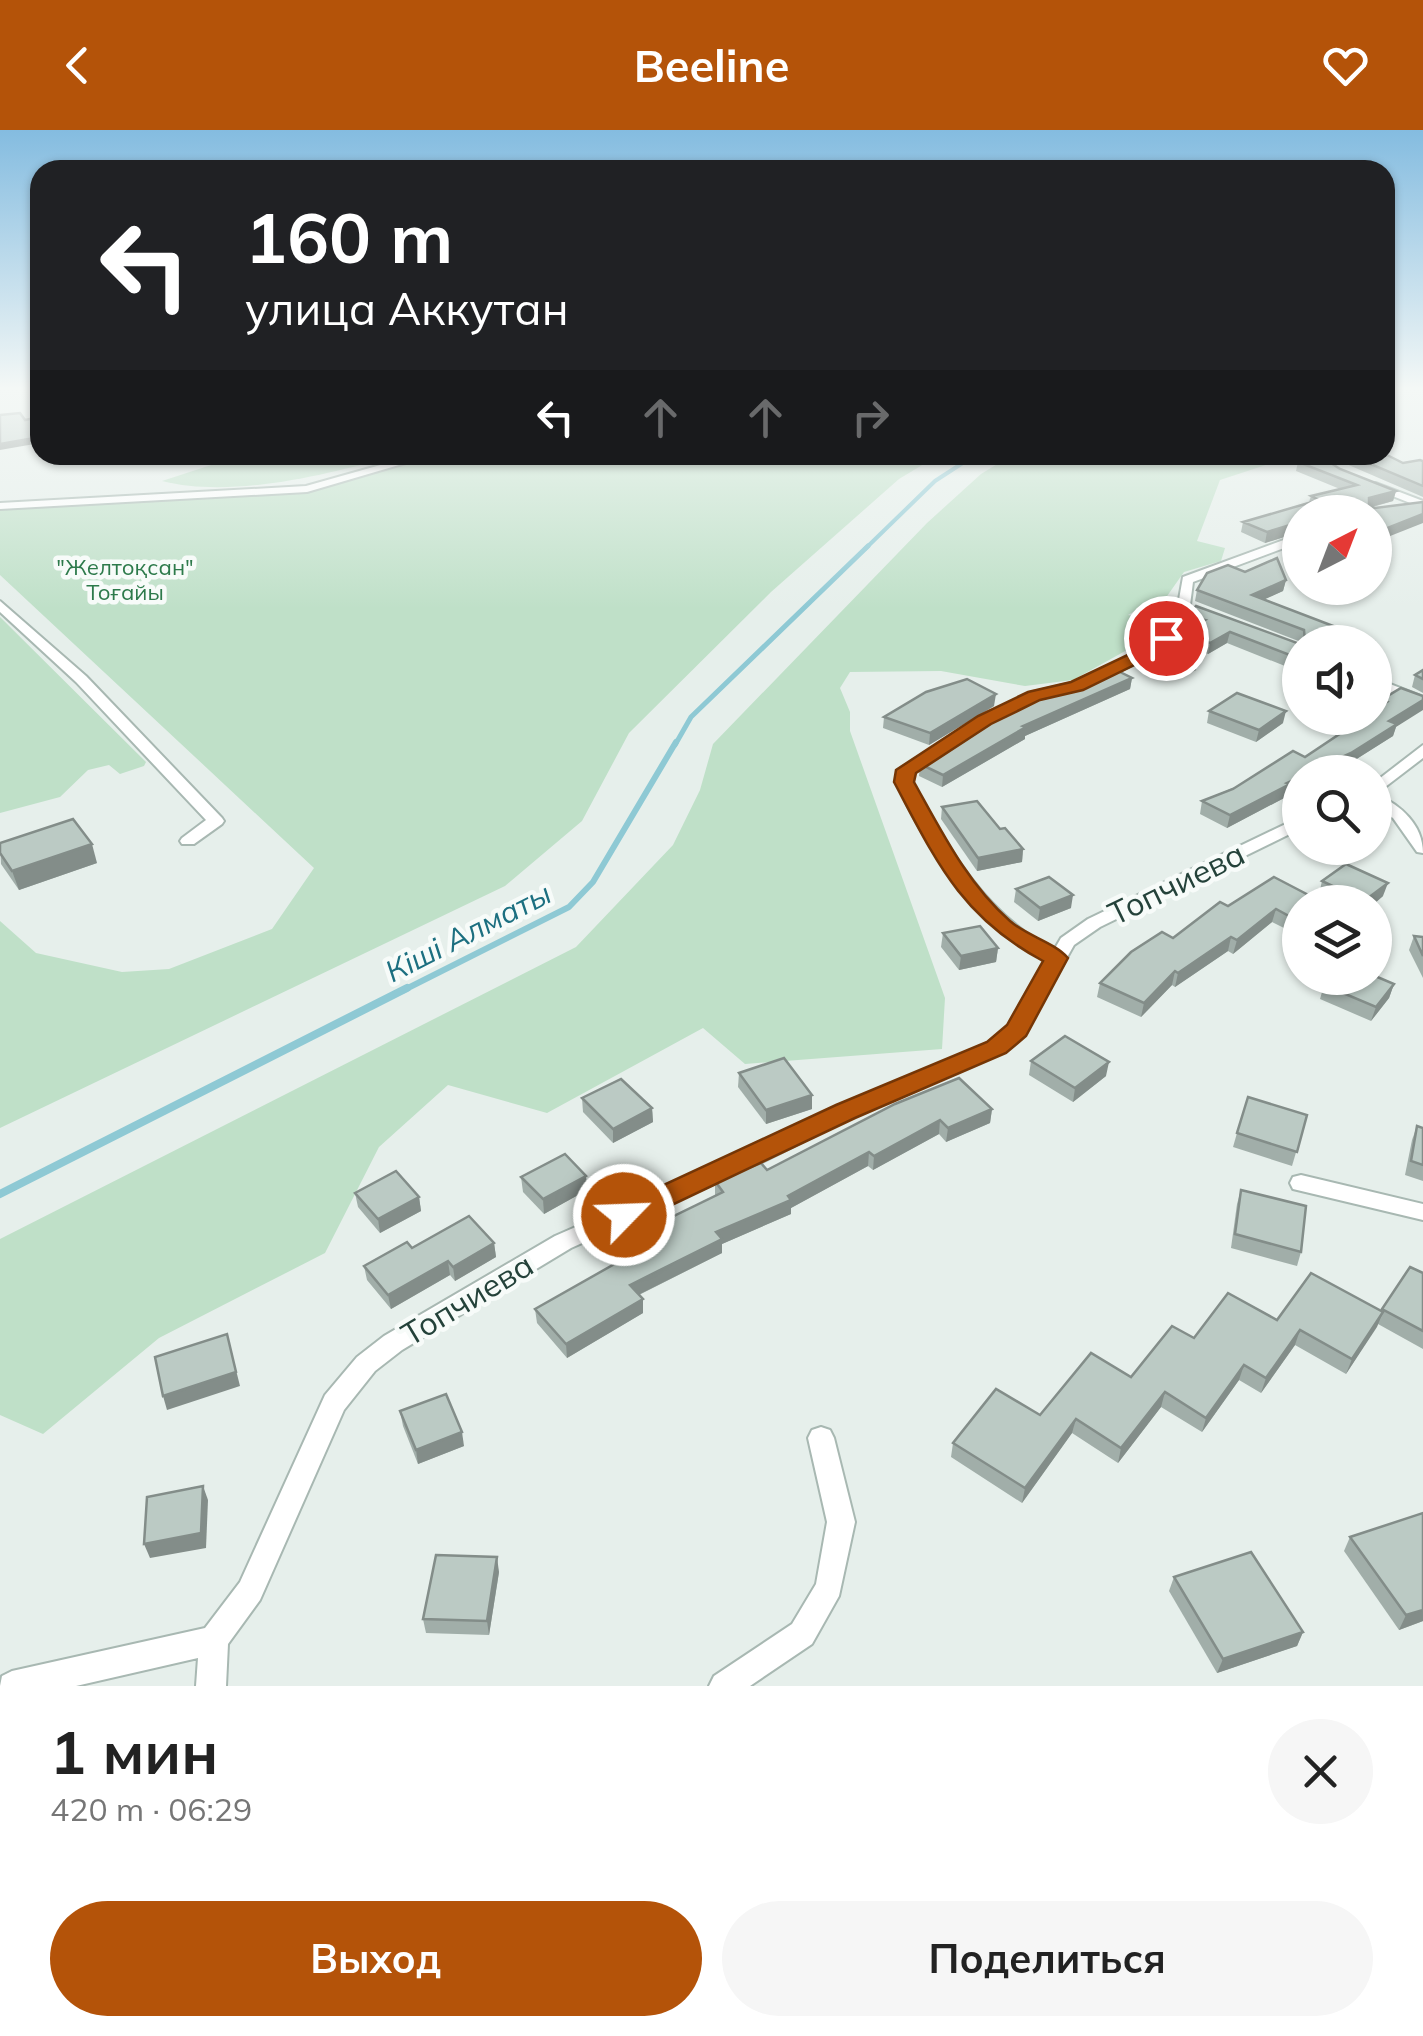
<!DOCTYPE html>
<html lang="ru">
<head>
<meta charset="utf-8">
<style>
	body { margin:0; font-family:Mulish,sans-serif; background:#f6f6f6; color:#222; height:100vh; display:flex; flex-direction:column; font-size:38px; white-space:nowrap }
	* { box-sizing:border-box; margin:0 }
	p { font-size:32px; color:#767676 }
	.icon { flex:none; width:55px; height:55px; fill:none; stroke:currentColor; stroke-width:2; stroke-linecap:round; stroke-linejoin:round }
	.map { position:relative; height:1556px; overflow:hidden }
	.sheet { display:flex; flex-direction:column; background:#fff; flex:1 }
	.sheet>* { flex:none }
	.hud { position:absolute; left:30px; top:30px; width:1365px; height:305px; border-radius:30px; box-shadow:0 2px 8px #0004; background:#202124; color:#fff; overflow:hidden }
	.needle { width:65px; rotate:42deg }
	.fabs { position:absolute; left:1282px; top:365px; display:grid; gap:20px }
	.fabs a { display:grid; place-items:center; width:110px; height:110px; border-radius:50%; background:#fff; box-shadow:0 2px 8px #0004; font-size:50px }
	.pin { position:absolute; display:grid; place-items:center; width:85px; height:85px; color:#fff; margin:-42px; border:5px solid #fff; border-radius:50%; box-shadow:0 2px 10px #0007 }
	.me { position:absolute; width:110px; margin:-55px; rotate:66deg; stroke-linejoin:round; filter:drop-shadow(0 0 8px #0008) }
	.turn { display:flex; align-items:center; gap:35px; height:210px; padding:0 50px; font-size:45px }
	.turn .icon { width:130px; height:130px; stroke-width:2.5 }
	.turn b { display:block; font-size:70px; line-height:85px }
	.lanes { display:flex; align-items:center; height:95px; padding:0 50px; background:#0003; justify-content:center; gap:50px; direction:ltr }
	.lanes .off { opacity:.35 }
	.round { display:grid; place-items:center; flex:none; width:105px; height:105px; border-radius:52px; background:#f6f6f6 }
	.headline { display:flex; align-items:center; justify-content:space-between; height:170px; padding:0 50px }
	h1 { font-size:60px; font-weight:700; line-height:75px }
	.primary-button { display:flex; gap:20px; margin-top:auto; padding:20px 50px }
	.primary-button a { flex:1; height:115px; border-radius:60px; background:#b45309; color:#fff; font-size:40px; font-weight:700; line-height:115px; text-align:center }
	.primary-button a+a { background:#f6f6f6; color:#222 }
	header { display:flex; justify-content:space-between; align-items:center; height:130px; padding:0 50px; background:#b45309; color:#fff; font-size:45px; font-weight:700 }
	.map>svg:first-child { display:block }
</style>
</head>
<body>
<header><svg class="icon" aria-label="back" viewBox="0 0 24 24"><path d="M15 5l-7 7 7 7"/></svg>Beeline<svg class="icon" aria-label="heart" viewBox="0 0 24 24"><path d="M12 20l-8-8c-3-5 5-10 8-4 3-6 11-1 8 4z"/></svg></header>
<div class="map">
<svg width="1423" height="1556" viewBox="0 0 1423 1556">
	<rect width="100%" height="100%" fill="#e6efeb"/>
	<!-- green -->
	<g fill="#bfe0c8">
		<path d="M242,325H398C329,344 233,369 162,351Z"/>
		<path d="M432,325H939L899,349L771,462L629,603L582,691L505,756L0,998V791L36,823L122,842L169,839L272,799L314,738L0,445V378L307,361Z"/>
		<path d="M1012,325H1297L1220,350L1197,411L1225,418L1221,431L1184,442L1165,469L1149,472L1128,485L1163,491V500L1073,550L1025,556L941,541L850,542L840,558L850,582V601L945,868L942,919L745,934L703,898L547,983L448,955L379,1017L325,1123L159,1208L43,1304L0,1285V1109L576,817L673,715L700,660L713,614L927,393L981,344Z"/>
		<path d="M0,487L146,632L144,636L120,644L109,635L88,640L60,667L0,683Z"/>
	</g>
	<g fill="none" stroke-linecap="round" stroke-linejoin="round">
		<!-- stream-far3 -->
		<path stroke="#8ec9d4" stroke-width="4" d="M865,419L935,351L975,325"/>
		<!-- stream-far2 -->
		<path stroke="#8ec9d4" stroke-width="5" d="M675,615L691,587L868,416"/>
		<!-- stream-far1 -->
		<path stroke="#8ec9d4" stroke-width="6" d="M402,861L569,777L593,752L676,612"/>
		<!-- stream -->
		<path stroke="#8ec9d4" stroke-width="8" d="M0,1064L407,858"/>
		<!-- minor casing -->
		<g stroke="#a8b8b2" stroke-width="4">
			<g id="minor">
				<path d="M416,325H433L307,362L0,379V373L306,356Z"/>
				<path d="M1376,353L1423,371V378L1372,358V354Z"/>
				<path d="M1300,404V412L1193,452L1190,475L1164,520L1082,559L1039,569L990,593L913,642L912,652C948,718 984,784 1054,820L1061,808L1088,789L1294,690L1300,688V699L1100,797L1074,815L1024,904L1004,922L852,987L754,1036L571,1118L402,1220L375,1241L344,1280L260,1470L228,1514L226,1556H196L198,1528L76,1556H0L2,1546L12,1541L205,1498L240,1452L325,1265L357,1227L384,1206L555,1106L738,1026L838,977L990,912L1010,896L1047,831C1029,821 1010,811 995,797C969,773 893,673 898,640L980,587L1029,563L1072,553L1154,514L1178,475L1183,447Z"/>
				<path d="M0,471L86,546L222,688L224,691L222,694L194,714H182L180,711L182,708L206,690L76,552L0,482Z"/>
				<path d="M1375,548L1423,567V576L1375,557Z"/>
				<path d="M1423,615V628L1376,664C1401,675 1423,695 1423,723L1417,722L1393,688L1375,676V652Z"/>
				<path d="M1301,1045L1423,1074V1090L1293,1059L1290,1053L1293,1047Z"/>
				<path d="M821,1297L830,1300L834,1308L855,1392L839,1466L812,1514L750,1556H709L714,1546L792,1494L816,1454L827,1392L808,1308L812,1300Z"/>
			</g>
		</g>
		<!-- minor -->
		<use href="#minor" fill="#fff" fill-rule="evenodd"/>
	</g>
	<!-- wall -->
	<g fill="#a1aea9">
		<path d="M1338,325H1385L1403,333L1423,331V367L1337,330Z"/>
		<path d="M1298,332L1340,339L1396,361L1393,371L1373,377L1423,393L1300,382V402L1265,413L1241,402L1243,392L1309,372L1311,366L1340,359L1296,341Z"/>
		<path d="M1300,406V429L1285,422L1287,411Z"/>
		<path d="M1245,442L1286,450L1283,461L1264,469L1375,512H1301L1195,471L1197,460Z"/>
		<path d="M1187,486L1300,514V542L1227,513L1208,524L1180,514L1183,503L1191,499L1185,497Z"/>
		<path d="M1151,526L1196,540L1174,550L1148,538Z"/>
		<path d="M1423,540V563L1412,557L1415,545Z"/>
		<path d="M1132,548L1130,559L1025,606V609L942,657L919,646L920,634L1018,576Z"/>
		<path d="M1401,558L1396,597L1393,606L1347,635L1332,642H1300V658L1287,664L1286,667L1227,698L1200,684L1202,671L1305,627L1340,603L1324,597L1326,588H1375L1381,570Z"/>
		<path d="M994,576L929,615L883,598L884,587Z"/>
		<path d="M1209,581L1283,593L1256,612L1207,593Z"/>
		<path d="M942,677L1000,699L1023,719L1022,732L977,741L941,689Z"/>
		<path d="M0,713L97,733L19,760L1,734Z"/>
		<path d="M1322,751L1383,766L1375,773L1336,772L1319,764Z"/>
		<path d="M1016,759L1071,778L1038,791L1014,772Z"/>
		<path d="M1300,772V790L1286,799L1272,792L1233,824L1228,821L1175,857L1172,855L1141,887L1097,867L1100,853L1228,776Z"/>
		<path d="M943,803L998,818L996,832L959,840L941,817Z"/>
		<path d="M1414,806L1423,807V848L1409,820Z"/>
		<path d="M1394,854L1389,868L1371,891L1320,869L1324,855Z"/>
		<path d="M1031,931L1106,946L1073,972L1029,945Z"/>
		<path d="M739,943L812,965V979L766,994L738,957Z"/>
		<path d="M582,968L652,978L653,992L613,1013L583,982Z"/>
		<path d="M895,974L992,979L990,993L946,1012L939,1004L873,1040L868,1036L791,1078V1084L722,1114V1123L639,1165L643,1169V1183L567,1228L537,1193L535,1179L633,1123L631,1107L715,1066V1051L767,1040Z"/>
		<path d="M1307,985L1292,1036L1233,1017L1237,1003Z"/>
		<path d="M1417,996L1423,998V1051L1405,1045L1412,1010Z"/>
		<path d="M586,1046L587,1060L544,1084L523,1062L521,1047Z"/>
		<path d="M1241,1060L1301,1122L1297,1136L1231,1118L1237,1074Z"/>
		<path d="M355,1063L419,1067L421,1081L380,1103L358,1077Z"/>
		<path d="M494,1113L496,1127L455,1151L450,1145L391,1179L367,1150L364,1136L412,1118Z"/>
		<path d="M1410,1137L1423,1143V1219L1378,1194L1346,1244L1295,1215L1261,1263L1239,1250L1202,1302L1161,1277L1118,1333L1072,1303L1022,1373L951,1327L953,1313L1040,1285L1131,1247L1194,1208L1277,1190L1381,1181Z"/>
		<path d="M400,1281L464,1316L418,1334L403,1296Z"/>
		<path d="M1350,1407L1423,1491L1399,1500L1344,1421Z"/>
		<path d="M499,1442L489,1505L426,1503L423,1489Z"/>
		<path d="M1174,1447L1303,1502L1297,1516L1217,1543L1169,1461Z"/>
	</g>
	<!-- shaded-wall -->
	<g fill="#838d89">
		<path d="M40,307V313L0,320V314Z"/>
		<path d="M1396,361L1393,371L1367,378L1369,368Z"/>
		<path d="M1423,382V393L1375,412V403Z"/>
		<path d="M1300,392V402L1265,413L1267,402Z"/>
		<path d="M1286,450L1283,461L1250,476L1252,465Z"/>
		<path d="M1230,502L1227,513L1208,524L1210,513Z"/>
		<path d="M1198,528L1196,540L1174,550L1176,538Z"/>
		<path d="M1132,548L1130,559L1025,606V609L942,657L943,645L1023,596Z"/>
		<path d="M996,564L994,576L929,615L930,603Z"/>
		<path d="M1423,570V580L1396,597L1393,606L1347,635L1332,642H1309Z"/>
		<path d="M1286,581L1283,593L1256,612L1259,600Z"/>
		<path d="M1300,647V658L1287,664L1286,667L1227,698L1230,685Z"/>
		<path d="M92,714L97,733L19,760L12,741Z"/>
		<path d="M1023,719L1022,732L977,741L978,728Z"/>
		<path d="M1388,753L1383,766L1375,773L1363,772Z"/>
		<path d="M1073,765L1071,778L1038,791L1040,778Z"/>
		<path d="M1276,779L1272,792L1233,824L1237,810Z"/>
		<path d="M1300,779V790L1286,799L1289,786Z"/>
		<path d="M1231,807L1228,821L1175,857L1178,843Z"/>
		<path d="M998,818L996,832L959,840L961,826Z"/>
		<path d="M1175,841L1172,855L1141,887L1144,873Z"/>
		<path d="M1394,854L1389,868L1371,891L1376,877Z"/>
		<path d="M1109,932L1106,946L1073,972L1075,958Z"/>
		<path d="M812,965V979L766,994V980Z"/>
		<path d="M652,978L653,992L613,1013V999Z"/>
		<path d="M992,979L990,993L946,1012L948,998Z"/>
		<path d="M940,990L939,1004L873,1040L874,1026Z"/>
		<path d="M869,1022L868,1036L791,1078V1084L722,1114V1123L630,1169V1155L716,1102L788,1066Z"/>
		<path d="M586,1046L587,1060L544,1084L543,1069Z"/>
		<path d="M419,1067L421,1081L380,1103L378,1089Z"/>
		<path d="M494,1113L496,1127L455,1151L453,1137Z"/>
		<path d="M448,1131L450,1145L391,1179L388,1165Z"/>
		<path d="M643,1169V1183L567,1228L566,1214Z"/>
		<path d="M1383,1182L1377,1197L1346,1244L1352,1229Z"/>
		<path d="M1300,1200L1295,1215L1261,1263L1266,1248Z"/>
		<path d="M227,1204L240,1256L167,1280L163,1266Z"/>
		<path d="M1244,1235L1239,1250L1202,1302L1206,1288Z"/>
		<path d="M1165,1262L1161,1277L1118,1333L1121,1318Z"/>
		<path d="M1076,1289L1072,1303L1022,1373L1025,1358Z"/>
		<path d="M462,1302L464,1316L418,1334L416,1320Z"/>
		<path d="M203,1356L208,1370L206,1418L150,1428L144,1414Z"/>
		<path d="M497,1427L499,1442L489,1505L487,1491Z"/>
		<path d="M1423,1480V1491L1399,1500L1406,1485Z"/>
		<path d="M1303,1502L1297,1516L1217,1543L1223,1529Z"/>
	</g>
	<!-- building -->
	<g fill="#bbcac4" stroke="#838d89" stroke-width="2.5">
		<path d="M20,283L25,290L40,287V307L0,314V285Z"/>
		<path d="M1385,324L1403,333L1420,330L1423,331V356L1349,325Z"/>
		<path d="M1320,326L1340,339L1396,361L1369,368V375L1375,378L1423,372V384L1375,403V382H1300V392L1267,402L1243,392L1319,370L1311,366L1357,355L1298,332Z"/>
		<path d="M1300,406V417L1287,411Z"/>
		<path d="M1277,428L1286,450L1252,465L1375,512H1305L1304,500L1197,460L1207,443L1228,435L1245,442Z"/>
		<path d="M1196,476L1300,514V529L1230,502L1210,513L1183,503L1205,490L1187,486Z"/>
		<path d="M1173,517L1198,528L1176,538L1151,526Z"/>
		<path d="M1112,538L1132,548L1023,596L1026,597L943,645L920,634L1015,574L1018,576Z"/>
		<path d="M1423,540V549L1415,545Z"/>
		<path d="M967,549L996,564L930,603L884,587L926,562Z"/>
		<path d="M1401,558L1423,566V570L1389,591L1397,594L1351,623L1309,642H1300V647L1287,653L1290,654L1230,685L1202,671L1233,659L1293,621L1305,627L1353,595L1334,588H1375V580L1387,572L1381,570Z"/>
		<path d="M1237,563L1286,581L1259,600L1209,581Z"/>
		<path d="M977,671L1000,699L1005,698L1023,719L978,728L942,677Z"/>
		<path d="M73,689L92,714L12,741L0,723V713Z"/>
		<path d="M1346,734L1388,753L1364,771L1322,751Z"/>
		<path d="M1049,747L1073,765L1040,778L1016,759Z"/>
		<path d="M1274,747L1316,769L1310,772H1300V779L1289,786L1276,779L1237,810L1231,807L1178,843L1175,841L1144,873L1100,853L1131,822L1162,802L1173,808L1220,772L1228,776Z"/>
		<path d="M980,796L998,818L961,826L943,803Z"/>
		<path d="M1414,806L1423,807V826Z"/>
		<path d="M1375,846L1394,854L1376,877L1324,855L1331,848Z"/>
		<path d="M1065,906L1109,932L1075,958L1031,931Z"/>
		<path d="M784,928L812,965L766,980L739,943Z"/>
		<path d="M959,948L992,979L948,998L940,990L874,1026L869,1022L788,1066L791,1070L716,1102L722,1109L630,1155L643,1169L566,1214L535,1179L641,1119L631,1107L723,1062L715,1051L761,1033L767,1040L895,974Z"/>
		<path d="M621,949L652,978L613,999L582,968Z"/>
		<path d="M1248,967L1307,985L1297,1022L1237,1003Z"/>
		<path d="M1417,996L1423,998V1035L1411,1031Z"/>
		<path d="M565,1024L586,1046L543,1069L521,1047Z"/>
		<path d="M396,1041L419,1067L378,1089L355,1063Z"/>
		<path d="M1241,1060L1306,1076L1301,1122L1235,1104Z"/>
		<path d="M469,1086L494,1113L453,1137L448,1131L388,1165L364,1136L407,1112L412,1118Z"/>
		<path d="M1410,1137L1423,1143V1201L1382,1179Z"/>
		<path d="M1311,1143L1383,1182L1352,1229L1300,1200L1266,1248L1244,1235L1206,1288L1165,1262L1121,1318L1076,1289L1025,1358L953,1313L996,1259L1040,1285L1091,1223L1131,1247L1172,1196L1194,1208L1228,1163L1277,1190Z"/>
		<path d="M227,1204L236,1242L163,1266L155,1227Z"/>
		<path d="M446,1264L462,1302L416,1320L400,1281Z"/>
		<path d="M203,1356L201,1403L144,1414L147,1367Z"/>
		<path d="M1423,1383V1480L1406,1485L1350,1407Z"/>
		<path d="M1251,1422L1303,1502L1223,1529L1174,1447Z"/>
		<path d="M436,1425L497,1427L487,1491L423,1489Z"/>
	</g>
	<!-- sky -->
	<linearGradient id="sky" x2="0" y2="1"><stop stop-color="#84bce0"/><stop offset="0.54" stop-color="#f4f8f6"/><stop offset="1" stop-color="#f4f8f6" stop-opacity="0"/></linearGradient>
	<rect width="1423" height="479" fill="url(#sky)"/>
	<!-- route -->
	<path fill="#b45309" stroke="#753606" stroke-width="2.5" d="M1166,503L1175,508L1165,520L1083,560L1040,570L991,594L916,643L914,652C942,702 967,753 1010,791C1027,806 1054,812 1068,828L1026,906L1006,923L855,988L634,1093L624,1096L614,1093L609,1085L614,1078L836,975L987,912L1007,895L1043,831C961,787 936,731 894,652L896,640L978,586L1028,562L1071,552L1153,513Z"/>
	<g text-anchor="middle" dominant-baseline="central" stroke-width="9" stroke-linejoin="round" paint-order="stroke">
		<!-- far-park labels -->
		<g font-size="22" fill="#2d7a4b" stroke="#f7fbf9">
			<text x="125" y="437">"Желтоқсан"<tspan x="125" dy="25">Тоғайы</tspan></text>
		</g>
		<!-- water labels -->
		<g font-size="30" font-style="italic" fill="#1c6f80" stroke="#f7fbf9">
			<text transform="translate(468 802) rotate(-27)">Кіші Алматы</text>
		</g>
		<!-- near-street labels -->
		<g font-size="32" fill="#24423a" stroke="#f7fbf9">
			<text transform="translate(1176 753) rotate(-26)">Топчиева</text>
			<text transform="translate(467 1169) rotate(-31)">Топчиева</text>
		</g>
	</g>
</svg>
<div class="fabs">
<a><svg class="needle" viewBox="-14 -14 28 28"><path d="M0-13l5 13h-10z" fill="#e53935"/><path d="M0 13l5-13h-10z" fill="#767676"/></svg></a>
<a><svg class="icon" aria-label="sound" viewBox="0 0 24 24"><path d="M4 9h4l5-4v14l-5-4H4zM17 9q2 3 0 6"/></svg></a>
<a><svg class="icon" aria-label="search" viewBox="0 0 24 24"><circle cx="10" cy="10" r="6"/><path d="M15 15l6 6"/></svg></a>
<a><svg class="icon" aria-label="layers" viewBox="0 0 24 24"><path d="M12 4l9 5-9 5-9-5zM3 14l9 5 9-5"/></svg></a>
</div>
<div class="pin" style="left:1166px;top:508px;background:#d93025"><svg class="icon" aria-label="arrive" viewBox="0 0 24 24"><path d="M6 21V4h12l-3 4 3 4H6"/></svg></div>
<svg class="me" style="left:624px;top:1085px" viewBox="-20 -20 40 40"><circle r="17" fill="#b45309" stroke="#fff" stroke-width="3"/><path d="M0-11L8 9 0 5-8 9z" fill="#fff"/></svg>
<div class="hud">
<div class="turn"><svg class="icon" aria-label="left" viewBox="0 0 24 24"><path d="M17 20v-9H6M10 6l-5 5 5 5"/></svg><div><b>160 m</b>улица Аккутан</div></div>
<div class="lanes"><svg class="icon" aria-label="left" viewBox="0 0 24 24"><path d="M17 20v-9H6M10 6l-5 5 5 5"/></svg><svg class="icon off" aria-label="ahead" viewBox="0 0 24 24"><path d="M12 20V5M6 11l6-6 6 6"/></svg><svg class="icon off" aria-label="ahead" viewBox="0 0 24 24"><path d="M12 20V5M6 11l6-6 6 6"/></svg><svg class="icon off" aria-label="right" viewBox="0 0 24 24"><path d="M7 20v-9h11M14 6l5 5-5 5"/></svg></div>
</div>
</div>
<section class="sheet">
<div class="headline"><div><h1>1 мин</h1><p>420 m · 06:29</p></div><a class="round"><svg class="icon" aria-label="close" viewBox="0 0 24 24"><path d="M6 6l12 12M18 6L6 18"/></svg></a></div>
<div class="primary-button"><a>Выход</a><a>Поделиться</a></div>
</section>
</body>
</html>
